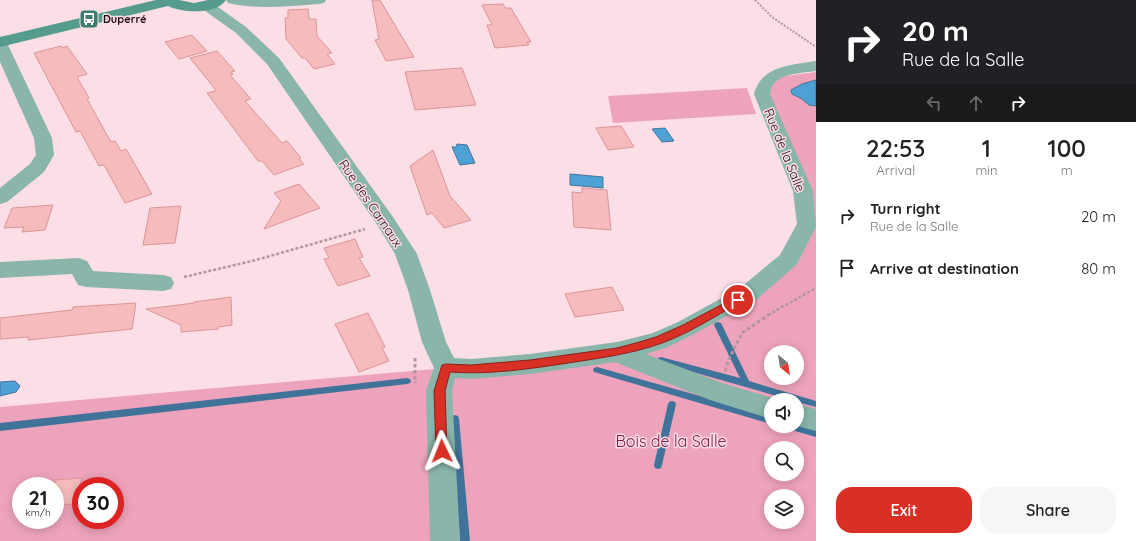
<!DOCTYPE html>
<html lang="en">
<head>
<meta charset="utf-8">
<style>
	body { margin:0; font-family:Quicksand,sans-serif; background:#f6f6f6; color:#222; height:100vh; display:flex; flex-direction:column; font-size:15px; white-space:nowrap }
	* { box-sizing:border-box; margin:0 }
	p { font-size:13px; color:#767676 }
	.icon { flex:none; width:22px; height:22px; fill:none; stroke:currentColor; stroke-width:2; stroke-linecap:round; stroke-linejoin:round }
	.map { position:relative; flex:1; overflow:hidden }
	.details { display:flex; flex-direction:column; background:#fff; width:320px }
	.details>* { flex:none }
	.banner { background:#202124; color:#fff; overflow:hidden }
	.needle { width:26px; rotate:150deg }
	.controls { position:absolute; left:764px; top:345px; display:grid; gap:8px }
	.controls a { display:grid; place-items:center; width:40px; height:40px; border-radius:50%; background:#fff; box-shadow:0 2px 10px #0003; font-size:20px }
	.speed { position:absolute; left:12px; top:477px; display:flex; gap:8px; font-size:20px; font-weight:700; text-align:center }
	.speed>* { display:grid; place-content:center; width:52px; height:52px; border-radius:50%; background:#fff; box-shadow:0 2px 10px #0003; line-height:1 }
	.speed small { font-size:10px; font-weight:400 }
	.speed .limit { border:6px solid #d22; background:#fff; color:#111 }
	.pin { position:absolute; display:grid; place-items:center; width:34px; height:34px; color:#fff; margin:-17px; border:2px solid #fff; border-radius:50%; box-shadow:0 1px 4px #0007 }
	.me { position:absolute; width:44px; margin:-22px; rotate:358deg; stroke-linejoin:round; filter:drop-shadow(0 0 3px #0008) }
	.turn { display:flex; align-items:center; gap:14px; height:84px; padding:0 20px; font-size:18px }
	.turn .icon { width:52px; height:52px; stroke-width:2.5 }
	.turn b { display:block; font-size:28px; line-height:34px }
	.lanes { display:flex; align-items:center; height:38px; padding:0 20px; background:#0003; justify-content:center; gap:20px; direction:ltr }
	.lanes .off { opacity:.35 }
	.eta { display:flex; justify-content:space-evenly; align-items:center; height:68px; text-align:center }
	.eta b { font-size:24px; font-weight:600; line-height:28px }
	.cta { display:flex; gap:8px; margin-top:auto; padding:8px 20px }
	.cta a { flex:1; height:46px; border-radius:16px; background:#d93025; color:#fff; font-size:16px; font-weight:600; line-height:46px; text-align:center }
	.cta a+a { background:#f6f6f6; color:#222 }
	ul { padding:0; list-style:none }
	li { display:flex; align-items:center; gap:12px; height:52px; padding:0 20px }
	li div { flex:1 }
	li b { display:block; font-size:15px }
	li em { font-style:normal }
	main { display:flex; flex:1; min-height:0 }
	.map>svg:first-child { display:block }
</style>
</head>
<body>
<main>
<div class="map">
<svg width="816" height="541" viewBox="0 0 816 541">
	<rect width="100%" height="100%" fill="#fcdee7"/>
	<!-- green -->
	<g fill="#eda3bb" fill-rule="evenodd">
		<path d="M816,72V541H0V407L446,368L660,340L788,260L807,224L762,94L769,78ZM771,352H797V378H771ZM771,400H797V426H771ZM771,448H797V474H771ZM21,486H55V520H21ZM81,486H115V520H81ZM771,496H797V522H771Z"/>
		<path d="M747,88L756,114L613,123L608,96Z"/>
	</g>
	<!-- water -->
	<g fill="#4da1d4" stroke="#40739a">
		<path d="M816,80V106L809,105L802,99L792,94L791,90L802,84Z"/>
		<path d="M665,128L674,141L662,142L652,129Z"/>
		<path d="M457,144L467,145L475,163L460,165L452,147H456Z"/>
		<path d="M570,174L603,177V188L570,185Z"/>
		<path d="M15,381L20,386L16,392L0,396V382Z"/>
	</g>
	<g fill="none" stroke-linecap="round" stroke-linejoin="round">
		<!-- stream -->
		<g fill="#40739a" fill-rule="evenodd">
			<path d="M718,322L721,323L722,325L749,381L816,401V407L797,402V400H791L658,362L657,360L658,358L661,357L740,378L714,325L715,323Z"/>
			<path d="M597,367L771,416V424L594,372L593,370L594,368Z"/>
			<path d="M407,378L410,379L411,381L410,383L407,384L0,431V423Z"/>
			<path d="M672,401L675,402L676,404L662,465L661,468L658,469L655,468L654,465L668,404L669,402Z"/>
			<path d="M455,415L458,416L459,419L470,541H460L451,419L452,416Z"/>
			<path d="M797,424L816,429V437L788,429L787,426H797Z"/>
		</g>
	</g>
	<!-- building -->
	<g fill="#f6bcbd" stroke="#dc9495">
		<path d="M372,0H380L414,57L386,61L375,40L379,39Z"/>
		<path d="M503,4L505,8H511L531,42H527L529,45L495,48L487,25H492L482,5Z"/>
		<path d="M308,9L309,19H316L317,36L332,53L327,54L335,64L314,69L305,58H302L286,39L285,18H288V10Z"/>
		<path d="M192,35L207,51L179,59L165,42Z"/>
		<path d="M61,46L62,48L67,46L87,74L77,77L89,98L87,99L111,142L115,141L121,151L126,149L152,194L125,203L104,165L99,166L80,131L76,132L34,53Z"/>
		<path d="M217,51L235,71L231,72L233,74L230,75L251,99L245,101L282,143L287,141L301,158L299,159L304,164L274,175L262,161H258L207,93L215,91V89L190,58Z"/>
		<path d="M462,68L476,105L415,110L405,72Z"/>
		<path d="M621,126L634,147L608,150L596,128Z"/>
		<path d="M433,150L450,196L471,220L444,228L432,213L427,215L410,166Z"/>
		<path d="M299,184L320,208L264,229L281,201L274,193Z"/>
		<path d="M582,188L607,190L611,230L574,227L572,192L582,193Z"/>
		<path d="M53,205L45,230L22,232L24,227L4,228L12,208Z"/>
		<path d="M181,206L175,243L143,245L150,208Z"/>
		<path d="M355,239L363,257L359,258L370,276L338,286L324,259L329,258L324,248Z"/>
		<path d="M612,287L624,310L575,317L565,294Z"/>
		<path d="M231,297L232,325L218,327V329L181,332V325L146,309L194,303V302Z"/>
		<path d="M136,303L132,329L28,340L29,337L0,339V318L72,310L73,307Z"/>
		<path d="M368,313L385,347L382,348L389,361L359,372L335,324Z"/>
		<path d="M82,478L75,504L55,505V480Z"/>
	</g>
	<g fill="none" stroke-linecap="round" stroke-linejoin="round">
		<!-- path-far2 -->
		<path stroke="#b2969f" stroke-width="2" stroke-dasharray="2 1.5" stroke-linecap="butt" d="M755,0L772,17L816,47"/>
		<!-- path-far1 -->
		<g stroke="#b2969f" stroke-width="2.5" stroke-dasharray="3 2" stroke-linecap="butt">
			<path d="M184,277L256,260L365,229"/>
			<path d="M768,315L816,288"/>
		</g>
		<!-- path -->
		<g stroke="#b2969f" stroke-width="3" stroke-dasharray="3.5 2.5" stroke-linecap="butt">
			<path d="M415,358V383"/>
			<path d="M725,371L729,359L742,333L770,314"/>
		</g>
		<!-- street -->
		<g fill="#89b5aa" fill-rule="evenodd">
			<path d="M226,0H326L324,3L319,4C288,6 258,10 228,3Z"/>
			<path d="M206,1L211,2L246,27L279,58L393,217L417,254L430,290L446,342L454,358L471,359L530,354L617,342L653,333L678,322L740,288L780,255L797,224L793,191L754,94C761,66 791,65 816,61V71C803,73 781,73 773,85C771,87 771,91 770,94L813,191L816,227L799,260L796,265L756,300L694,334L668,347L646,354L722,383L779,400H771V419L710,400L615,362L530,374L471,379L455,378L452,391L460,541H430L426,391L434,368L422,342L408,290L395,254L378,226L267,64L236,33L201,8L199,5L201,2Z"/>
			<path d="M0,40L5,42L8,45L52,138L54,155L44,172L7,202L0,204V188L30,164L36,155L34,138L0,62Z"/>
			<path d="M79,258L87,261L93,271L163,275L171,277L174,283L171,289L163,291L86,287L78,285L72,274L0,278V262Z"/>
			<path d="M797,404L816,409V431L797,426Z"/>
		</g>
		<!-- secondary -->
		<path fill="#559c8d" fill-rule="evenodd" d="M156,0H179L194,3L208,0H226C216,15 182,13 168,6L0,47V37Z"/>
	</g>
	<!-- route -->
	<path fill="#d93025" stroke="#8d1f18" d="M738,296L741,297L742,300L741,302C715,316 690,333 662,343C632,354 600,358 568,363C529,369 489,375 450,372L445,391L447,451L446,454L442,456L438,454L436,451L434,391L442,365L446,364L471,365L530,360L617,348L636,343L656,337L683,325Z"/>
	<!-- icons -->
	<defs>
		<g id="bus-square" transform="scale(1)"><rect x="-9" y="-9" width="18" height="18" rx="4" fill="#3a7d6f" stroke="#fcdee7"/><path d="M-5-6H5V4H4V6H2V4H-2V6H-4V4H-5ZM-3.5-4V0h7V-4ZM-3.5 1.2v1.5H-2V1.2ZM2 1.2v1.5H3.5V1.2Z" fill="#fff"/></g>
	</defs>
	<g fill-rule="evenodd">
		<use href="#bus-square" x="89" y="19"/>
	</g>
	<g text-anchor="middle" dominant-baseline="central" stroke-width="3" stroke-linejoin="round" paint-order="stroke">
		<!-- far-poi labels -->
		<g font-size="11" font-weight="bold" fill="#210912" stroke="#fcdee7" text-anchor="start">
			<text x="103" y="19">Duperré</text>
		</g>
		<!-- street labels -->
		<g font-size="13" fill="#210912" stroke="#fcdee7">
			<text transform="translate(785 150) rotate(68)">Rue de la Salle</text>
			<text transform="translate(371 203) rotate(56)">Rue des Carnaux</text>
		</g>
		<!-- near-park labels -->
		<g font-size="16" fill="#811c4a" stroke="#fcdee7">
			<text x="671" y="441">Bois de la Salle</text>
		</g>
	</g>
</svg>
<div class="controls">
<a><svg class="needle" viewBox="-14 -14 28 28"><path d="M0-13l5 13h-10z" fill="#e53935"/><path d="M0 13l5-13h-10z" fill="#767676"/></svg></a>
<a><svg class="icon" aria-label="sound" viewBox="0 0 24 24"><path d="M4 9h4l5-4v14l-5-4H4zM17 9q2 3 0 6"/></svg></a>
<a><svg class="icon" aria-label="search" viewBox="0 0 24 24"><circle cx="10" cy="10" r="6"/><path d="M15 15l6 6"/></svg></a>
<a><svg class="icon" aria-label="layers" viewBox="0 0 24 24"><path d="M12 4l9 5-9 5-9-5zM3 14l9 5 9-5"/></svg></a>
</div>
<div class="speed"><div>21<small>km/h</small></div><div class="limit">30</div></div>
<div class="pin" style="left:738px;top:300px;background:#d93025"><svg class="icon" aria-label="arrive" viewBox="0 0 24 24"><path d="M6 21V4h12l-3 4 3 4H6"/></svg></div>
<svg class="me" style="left:442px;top:451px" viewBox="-20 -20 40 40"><path d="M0-17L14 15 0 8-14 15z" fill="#d93025" stroke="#fff" stroke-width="4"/></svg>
</div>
<section class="details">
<div class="banner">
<div class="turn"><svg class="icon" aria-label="right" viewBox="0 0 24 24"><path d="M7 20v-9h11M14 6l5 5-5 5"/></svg><div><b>20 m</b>Rue de la Salle</div></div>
<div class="lanes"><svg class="icon off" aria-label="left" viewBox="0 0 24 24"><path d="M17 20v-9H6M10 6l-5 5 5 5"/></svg><svg class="icon off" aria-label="ahead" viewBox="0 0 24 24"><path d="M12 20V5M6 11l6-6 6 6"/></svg><svg class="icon" aria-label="right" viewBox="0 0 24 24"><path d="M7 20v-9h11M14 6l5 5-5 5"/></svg></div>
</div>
<div class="eta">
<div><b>22:53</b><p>Arrival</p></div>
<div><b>1</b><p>min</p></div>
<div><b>100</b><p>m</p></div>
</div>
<ul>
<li><svg class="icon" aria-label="right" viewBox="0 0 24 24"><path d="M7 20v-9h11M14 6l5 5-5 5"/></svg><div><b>Turn right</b><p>Rue de la Salle</p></div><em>20 m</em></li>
<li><svg class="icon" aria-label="arrive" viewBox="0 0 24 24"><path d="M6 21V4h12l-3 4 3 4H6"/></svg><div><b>Arrive at destination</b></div><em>80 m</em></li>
</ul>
<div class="cta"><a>Exit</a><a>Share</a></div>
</section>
</main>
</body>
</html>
